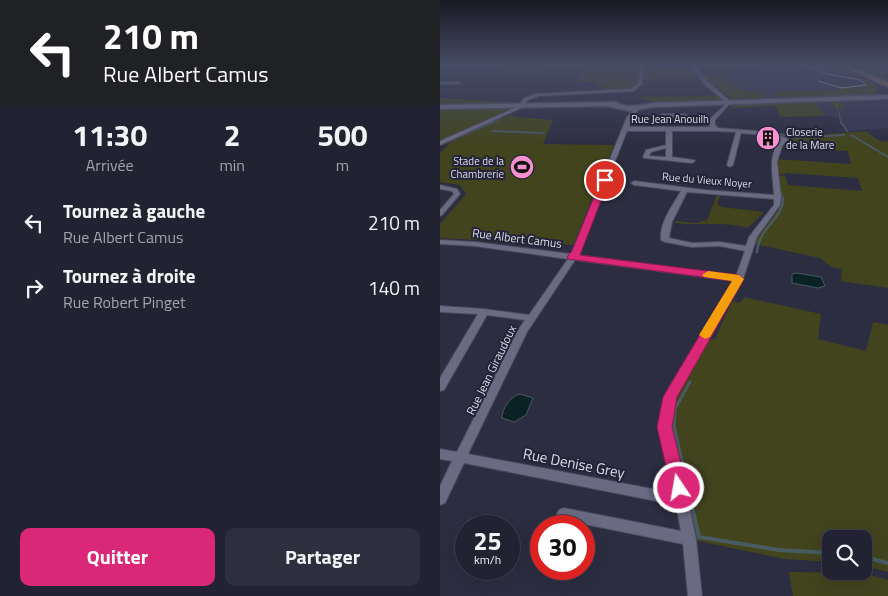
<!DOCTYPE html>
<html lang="fr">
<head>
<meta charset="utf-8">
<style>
	body { margin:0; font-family:"Titillium Web",sans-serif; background:#2e2f3e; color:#f1f3f6; height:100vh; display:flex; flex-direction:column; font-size:19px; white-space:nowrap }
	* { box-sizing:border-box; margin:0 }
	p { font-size:16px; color:#a2a4ac }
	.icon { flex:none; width:28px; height:28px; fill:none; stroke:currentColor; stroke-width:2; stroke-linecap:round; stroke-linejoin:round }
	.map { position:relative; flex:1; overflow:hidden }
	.drawer { display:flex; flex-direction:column; background:#222232; width:440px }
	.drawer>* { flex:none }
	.banner { background:#202124; color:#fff; overflow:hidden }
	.tools { position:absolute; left:382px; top:530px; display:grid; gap:10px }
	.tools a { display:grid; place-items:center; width:50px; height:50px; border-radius:10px; background:#222232; box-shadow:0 5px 20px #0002,0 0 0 1px #3f3f4d; font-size:25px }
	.speed { position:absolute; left:15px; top:515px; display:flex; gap:10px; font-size:25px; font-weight:700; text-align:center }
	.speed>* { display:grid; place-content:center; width:65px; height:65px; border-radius:50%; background:#222232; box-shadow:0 5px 20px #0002,0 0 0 1px #3f3f4d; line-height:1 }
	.speed small { font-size:12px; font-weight:400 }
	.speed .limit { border:8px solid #d22; background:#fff; color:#111 }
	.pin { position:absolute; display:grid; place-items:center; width:42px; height:42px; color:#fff; margin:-21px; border:2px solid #fff; border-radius:50%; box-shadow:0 1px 5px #0007 }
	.me { position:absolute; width:55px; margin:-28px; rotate:348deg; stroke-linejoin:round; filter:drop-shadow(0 0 4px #0008) }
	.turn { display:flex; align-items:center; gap:18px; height:105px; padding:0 20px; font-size:22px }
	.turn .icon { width:65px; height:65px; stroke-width:2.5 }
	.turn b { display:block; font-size:35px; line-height:42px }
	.eta { display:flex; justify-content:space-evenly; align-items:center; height:85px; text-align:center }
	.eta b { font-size:30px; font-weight:700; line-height:35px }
	.button { display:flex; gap:10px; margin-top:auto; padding:10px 20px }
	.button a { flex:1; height:58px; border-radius:10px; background:#db2777; color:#fff; font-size:20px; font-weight:700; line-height:58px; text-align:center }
	.button a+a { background:#2e2f3e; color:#f1f3f6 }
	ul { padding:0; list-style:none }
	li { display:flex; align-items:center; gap:15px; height:65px; padding:0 20px }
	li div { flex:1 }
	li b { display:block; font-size:19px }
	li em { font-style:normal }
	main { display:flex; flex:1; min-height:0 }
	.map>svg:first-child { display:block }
</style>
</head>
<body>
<main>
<section class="drawer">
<div class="banner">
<div class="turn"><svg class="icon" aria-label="left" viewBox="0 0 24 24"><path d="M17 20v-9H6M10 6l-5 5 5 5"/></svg><div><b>210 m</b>Rue Albert Camus</div></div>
</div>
<div class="eta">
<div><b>11:30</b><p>Arrivée</p></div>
<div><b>2</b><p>min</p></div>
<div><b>500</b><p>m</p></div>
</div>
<ul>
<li><svg class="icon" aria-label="left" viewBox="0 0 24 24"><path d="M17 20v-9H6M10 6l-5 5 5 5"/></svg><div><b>Tournez à gauche</b><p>Rue Albert Camus</p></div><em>210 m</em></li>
<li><svg class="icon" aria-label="right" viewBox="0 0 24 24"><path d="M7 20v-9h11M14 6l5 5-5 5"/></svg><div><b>Tournez à droite</b><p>Rue Robert Pinget</p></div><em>140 m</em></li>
</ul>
<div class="button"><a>Quitter</a><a>Partager</a></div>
</section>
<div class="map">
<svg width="448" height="596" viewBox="0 0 448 596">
	<rect width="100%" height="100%" fill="#2d2d42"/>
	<!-- built -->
	<g fill="#363651">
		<path d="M312,64H390L437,84L435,94L315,99L281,74L322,73Z"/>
		<path d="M448,99V128L408,131L401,124L398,117L385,116L374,102Z"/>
	</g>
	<!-- green -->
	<g fill="#41441d">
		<path d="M24,64H198L197,85L191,90L161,92L162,86H157L158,82H137L143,69L62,72L66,68L20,66Z"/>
		<path d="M252,64H312L322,73L312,68L256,70Z"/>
		<path d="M376,64H390L437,84L435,94L350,98L334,96L337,91H399L394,87L416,88L427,84C419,74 389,69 376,64Z"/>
		<path d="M415,64H445L448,80L432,73L435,72Z"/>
		<path d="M233,65L232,69H251L257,78L202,80V66Z"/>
		<path d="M281,74L302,90L325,92L324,99H292L260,75Z"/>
		<path d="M280,96L285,100L217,103L197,97Z"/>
		<path d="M0,98L79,103L62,115L0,141Z"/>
		<path d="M403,101L404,109L394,108L388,102H375L385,116L340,117L336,106L291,108L295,105Z"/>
		<path d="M68,116L113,120L103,144L174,145L133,245L0,238V224L26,194L20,185L0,182V153L11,142Z"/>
		<path d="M426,131L441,142L448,141V288L401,281L402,269L391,267L380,258L310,243L335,209L334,175L345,176L348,185L422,191L418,178L345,173V175L335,172L336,159L411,164L408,151L339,148L340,144L354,137Z"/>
		<path d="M277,195L280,196L277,204L282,207L324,212L308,228C282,221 260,226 235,223L236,221L256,223L267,220Z"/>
		<path d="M304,297L381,314L378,339L426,351L433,322L448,325V572L424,566V539H391V562L344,559L249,539L227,409L261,342L275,339L292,301L300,303Z"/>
		<path d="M349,572L423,573L448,580V596H353Z"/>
	</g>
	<!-- water -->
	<g fill="#0a2126" stroke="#495a61">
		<path d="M356,273L381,277L385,286L378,288L352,283V274Z"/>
		<path d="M80,394L93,398L86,415L74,422L62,418C62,408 71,396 80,394Z"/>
	</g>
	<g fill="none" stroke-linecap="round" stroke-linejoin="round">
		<!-- stream-far4 -->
		<g stroke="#495a61" stroke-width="1">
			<path d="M409,64L448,80"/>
			<path d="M414,64L448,75"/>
			<path d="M396,102L398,109"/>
			<path d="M399,112L401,124"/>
			<path d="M50,124L61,119"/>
		</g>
		<!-- stream-far3 -->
		<g stroke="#495a61" stroke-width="2">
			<path d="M401,122L407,131"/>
			<path d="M53,131L104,133"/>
			<path d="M333,133L345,135"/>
			<path d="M411,135L448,157"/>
			<path d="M355,138L404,135"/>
			<path d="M0,145L53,122"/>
			<path d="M339,184L343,200"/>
		</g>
		<!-- stream-far2 -->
		<path stroke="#495a61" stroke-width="2.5" d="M317,252C319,227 343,219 343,199"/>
		<!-- stream-far1 -->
		<path stroke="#495a61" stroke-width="3" d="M234,429L235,409L250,382"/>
		<!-- stream -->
		<g stroke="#495a61" stroke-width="4">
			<path d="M234,428L259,537L339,550L391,553"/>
			<path d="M424,557L448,563"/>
		</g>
		<!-- street casing -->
		<g stroke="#4a495b" stroke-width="2">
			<g id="street">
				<path d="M199,64H203L202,84L194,91L99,96L88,100L81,108L0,145V141L79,106L84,98L96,94L191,89L198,84Z"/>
				<path d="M249,64H253L268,82L291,102L275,120V125L278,128L332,132L348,139L342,146L337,162L341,197L340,205L317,237L303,279L238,389L232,409L230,427L243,477L256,539L262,596H248L243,544L124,520L119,518L117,514L119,510L124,508L241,531L236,505L24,463L5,503L0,505V486L12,461L0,459V449L17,452L77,332L85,320L47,315L4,390L0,391V378L38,314L0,312V306L44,309L89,315L128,259L35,246L0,244V240L35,242L131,254L187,117L196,107L200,108L192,117L189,127H271L269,125V120L287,103L264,84ZM187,131H226V145L206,150L203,157L204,158L252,163L255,161L254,160L232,157V131H276L296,132L287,165L290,167L293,165L301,133L331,136L341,140C327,155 333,175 334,195L265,190L194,181L191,183L194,185L241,191C233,205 219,223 221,240L225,242L252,247L280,246L305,251L296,276L138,255ZM226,148V157L209,156L211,152ZM247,192L334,199V205L309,237L306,246L280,242L252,243L229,238L232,222ZM135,260L294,281L228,389L222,409L218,427L234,493L28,454L87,332Z"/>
				<path d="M0,82H19L21,83L19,84H0Z"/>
				<path d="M223,114H245L248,116L245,118L221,117V115Z"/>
				<path d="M0,185L17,189L20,194L2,215L0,216V210L14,194L12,191L0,189Z"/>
			</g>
		</g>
		<!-- secondary casing -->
		<g stroke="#4a495b" stroke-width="3">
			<path id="secondary" d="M448,95V99L213,107L190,111L167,106L0,109V105L176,102C187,109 199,105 213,103Z"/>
		</g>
		<!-- primary casing -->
		<g stroke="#4a495b" stroke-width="2">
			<path id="primary" d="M396,64H404L448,82V87Z"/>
		</g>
		<!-- street -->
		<use href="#street" fill="#6a6b83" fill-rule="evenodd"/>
		<!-- secondary -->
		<use href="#secondary" fill="#6a6b83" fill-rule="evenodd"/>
		<!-- primary -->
		<use href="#primary" fill="#9c725e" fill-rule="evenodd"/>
		<!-- tram -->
		<path stroke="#b3b4c3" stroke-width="1" d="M362,64L387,74L421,80L426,85L402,88L378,81"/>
	</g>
	<!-- sky -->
	<linearGradient id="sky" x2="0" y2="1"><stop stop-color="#191924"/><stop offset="0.44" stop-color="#464c65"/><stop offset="1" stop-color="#464c65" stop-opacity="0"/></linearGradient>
	<rect width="448" height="147" fill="url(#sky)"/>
	<!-- route -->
	<path fill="#db2777" stroke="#8e194d" d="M165,178L169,180L140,255L299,275L304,279L237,397L232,427L247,488L245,493L239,495L233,493L231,488L217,427L223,397L292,281L128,259L127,257L132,251L161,180Z"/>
	<!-- slow -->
	<path fill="#f59e0b" d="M268,271L299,275L304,279L270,337L265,339L259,335L292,281L264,277L262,275Z"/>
	<!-- icons -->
	<defs>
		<g id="building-disc" transform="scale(1.25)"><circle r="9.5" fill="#f790ce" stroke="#242338"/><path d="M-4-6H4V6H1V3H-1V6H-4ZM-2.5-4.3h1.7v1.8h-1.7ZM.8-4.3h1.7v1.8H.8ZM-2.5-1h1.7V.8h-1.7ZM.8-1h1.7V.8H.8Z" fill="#111"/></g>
		<g id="stadium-disc" transform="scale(1.25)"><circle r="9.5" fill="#f790ce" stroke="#242338"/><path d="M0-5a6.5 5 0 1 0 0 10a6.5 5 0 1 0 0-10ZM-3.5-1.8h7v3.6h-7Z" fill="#111"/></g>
	</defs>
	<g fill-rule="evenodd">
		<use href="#building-disc" x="328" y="138"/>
		<use href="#stadium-disc" x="82" y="167"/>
	</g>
	<g text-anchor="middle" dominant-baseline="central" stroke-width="4" stroke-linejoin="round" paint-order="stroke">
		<!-- far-street labels -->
		<g font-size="11" fill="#dddeec" stroke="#242338">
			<text x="230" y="119">Rue Jean Anouilh</text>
			<text transform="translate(267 180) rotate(5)">Rue du Vieux Noyer</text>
		</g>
		<!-- far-poi labels -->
		<g font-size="11" fill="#dddeec" stroke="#242338" text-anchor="start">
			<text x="346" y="132">Closerie<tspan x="346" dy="13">de la Mare</tspan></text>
			<text x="64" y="161" text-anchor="end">Stade de la<tspan x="64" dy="13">Chambrerie</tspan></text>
		</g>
		<!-- street labels -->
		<g font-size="12" fill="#dddeec" stroke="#242338">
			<text transform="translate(77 238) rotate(7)">Rue Albert Camus</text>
			<text transform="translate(51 370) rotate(-64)">Rue Jean Giraudoux</text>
		</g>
		<!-- near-street labels -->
		<g font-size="15" fill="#dddeec" stroke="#242338">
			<text transform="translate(134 463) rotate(11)">Rue Denise Grey</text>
		</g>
	</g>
</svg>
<div class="tools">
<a><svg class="icon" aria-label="search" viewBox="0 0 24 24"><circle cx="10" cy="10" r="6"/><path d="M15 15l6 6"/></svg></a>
</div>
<div class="speed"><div>25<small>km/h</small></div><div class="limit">30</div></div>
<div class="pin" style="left:165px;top:180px;background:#d93025"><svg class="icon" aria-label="arrive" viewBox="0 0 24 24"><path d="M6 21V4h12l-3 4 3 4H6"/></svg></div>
<svg class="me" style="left:239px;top:488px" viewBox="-20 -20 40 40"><circle r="17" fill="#db2777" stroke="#fff" stroke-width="3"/><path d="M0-11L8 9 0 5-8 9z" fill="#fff"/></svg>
</div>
</main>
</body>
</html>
